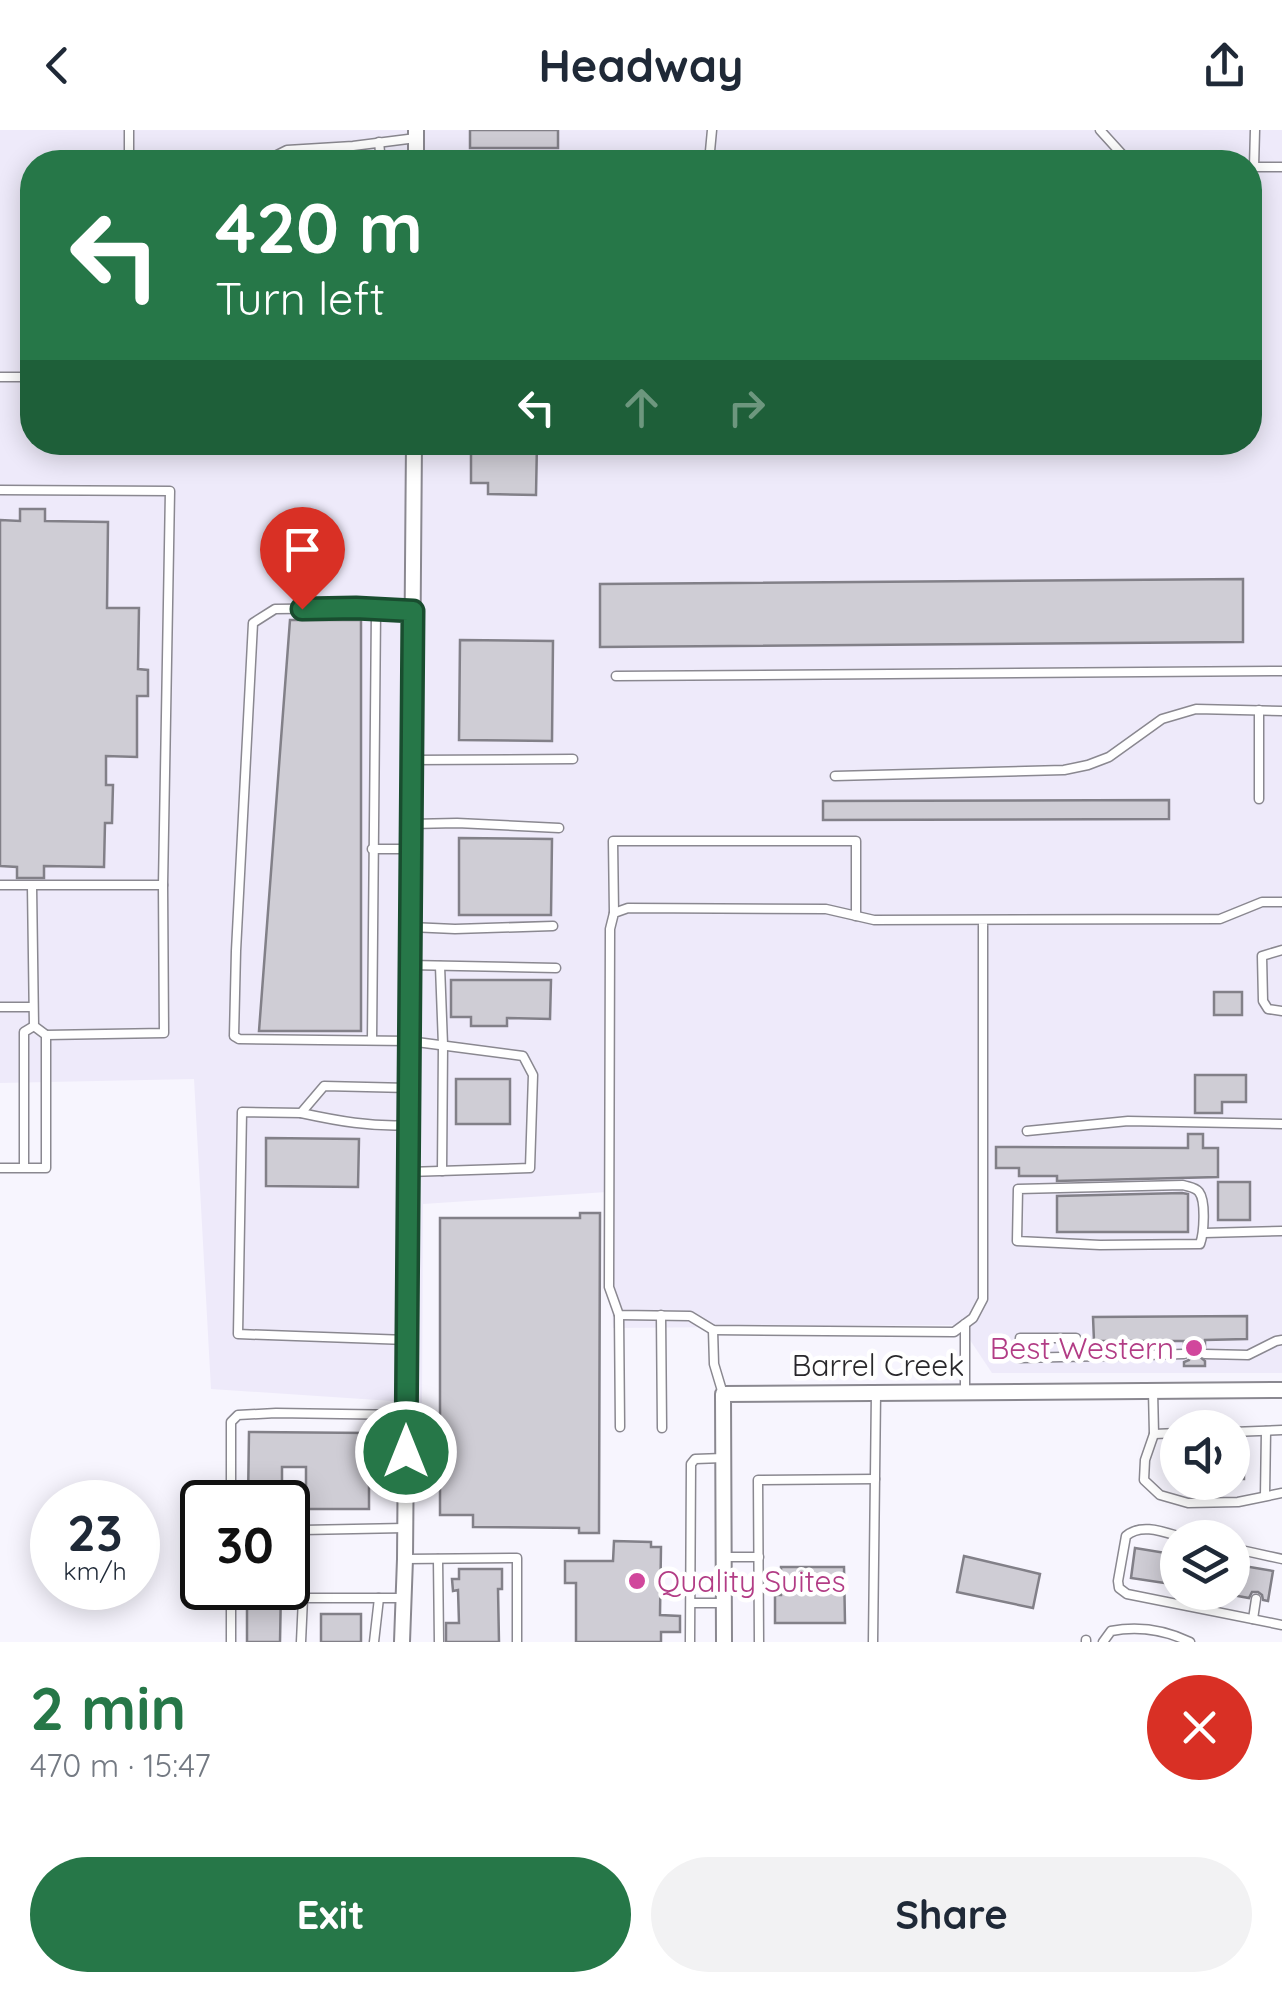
<!DOCTYPE html>
<html lang="en">
<head>
<meta charset="utf-8">
<style>
	body { margin:0; font-family:Quicksand,sans-serif; background:#f2f2f3; color:#1f2937; height:100vh; display:flex; flex-direction:column; font-size:38px; white-space:nowrap }
	* { box-sizing:border-box; margin:0 }
	p { font-size:32px; color:#747a83 }
	.icon { flex:none; width:55px; height:55px; fill:none; stroke:currentColor; stroke-width:2; stroke-linecap:round; stroke-linejoin:round }
	.map { position:relative; height:1512px; overflow:hidden }
	.sheet { display:flex; flex-direction:column; background:#fff; flex:1 }
	.sheet>* { flex:none }
	.hud { position:absolute; left:20px; top:20px; width:1242px; height:305px; border-radius:40px; box-shadow:0 5px 25px #0003; background:#267748; color:#fff; overflow:hidden }
	.tools { position:absolute; left:1160px; top:1280px; display:grid; gap:20px }
	.tools a { display:grid; place-items:center; width:90px; height:90px; border-radius:50%; background:#fff; box-shadow:0 5px 25px #0003; font-size:50px }
	.speed { position:absolute; left:30px; top:1350px; display:flex; gap:20px; font-size:50px; font-weight:700; text-align:center }
	.speed>* { display:grid; place-content:center; width:130px; height:130px; border-radius:50%; background:#fff; box-shadow:0 5px 25px #0003; line-height:1 }
	.speed small { font-size:25px; font-weight:400 }
	.speed .limit { border:5px solid #111; border-radius:15px; background:#fff; color:#111 }
	.pin { position:absolute; display:grid; place-items:center; width:85px; height:85px; color:#fff; margin:-102px -42px; border-radius:50% 50% 50% 0; rotate:-45deg; box-shadow:0 0 10px #0007 }
	.pin .icon { rotate:45deg }
	.me { position:absolute; width:110px; margin:-55px; rotate:0deg; stroke-linejoin:round; filter:drop-shadow(0 0 8px #0008) }
	.turn { display:flex; align-items:center; gap:35px; height:210px; padding:0 30px; font-size:45px }
	.turn .icon { width:130px; height:130px; stroke-width:2.5 }
	.turn b { display:block; font-size:70px; line-height:85px }
	.lanes { display:flex; align-items:center; height:95px; padding:0 30px; background:#0003; justify-content:center; gap:50px; direction:ltr }
	.lanes .off { opacity:.35 }
	.round { display:grid; place-items:center; flex:none; width:105px; height:105px; border-radius:52px; background:#f2f2f3 }
	.overview { display:flex; align-items:center; justify-content:space-between; height:170px; padding:0 30px }
	h1 { font-size:60px; font-weight:700; line-height:75px; color:#267748 }
	.cta { display:flex; gap:20px; margin-top:auto; padding:20px 30px }
	.cta a { flex:1; height:115px; border-radius:60px; background:#267748; color:#fff; font-size:40px; font-weight:700; line-height:115px; text-align:center }
	.cta a+a { background:#f2f2f3; color:#1f2937 }
	header { display:flex; justify-content:space-between; align-items:center; height:130px; padding:0 30px; background:#fff; font-size:45px; font-weight:700 }
	.map>svg:first-child { display:block }
</style>
</head>
<body>
<header><svg class="icon" aria-label="back" viewBox="0 0 24 24"><path d="M15 5l-7 7 7 7"/></svg>Headway<svg class="icon" aria-label="share" viewBox="0 0 24 24"><path d="M12 15V3M7 8l5-5 5 5M5 13v7h14v-7"/></svg></header>
<div class="map">
<svg width="1282" height="1512" viewBox="0 0 1282 1512">
	<rect width="100%" height="100%" fill="#f7f5fe"/>
	<!-- built -->
	<path fill="#eeeafa" fill-rule="evenodd" d="M0,0H1282V1243H992L960,1195L613,1198L607,1062L423,1074L422,1273L211,1259L194,949L0,953ZM32,32H1250V312H32Z"/>
	<!-- building -->
	<g fill="#cfcdd5" stroke="#828088" stroke-width="2.5">
		<rect x="470" y="0" width="88" height="18"/>
		<path d="M471,312H537L536,365L488,364V353H471Z"/>
		<path d="M20,379H45V391L108,392L107,478H139L138,539L148,540V566H137V627L106,626V655H113L112,693H105L104,737L44,736V748H17V737L0,736V390L20,391Z"/>
		<path d="M1243,449V512L600,517V454Z"/>
		<path d="M290,490H361V901H259Z"/>
		<path d="M460,510L553,511L552,611L459,610Z"/>
		<path d="M1169,670V689L823,690V671Z"/>
		<path d="M459,708L552,709L551,785H459Z"/>
		<path d="M451,850H551L550,889L507,888V896H471V887H451Z"/>
		<rect x="1214" y="862" width="28" height="23"/>
		<path d="M1195,945H1246V972H1222V983H1195Z"/>
		<rect x="456" y="949" width="54" height="45"/>
		<path d="M1188,1004H1203V1018H1218V1047L1057,1051V1046H1019V1038H996V1017L1188,1018Z"/>
		<path d="M266,1008L359,1009L358,1057L266,1056Z"/>
		<rect x="1218" y="1052" width="32" height="38"/>
		<path d="M1182,1063L1188,1064V1102H1057V1066Z"/>
		<path d="M580,1083H600L599,1403H579V1398L473,1397V1385H440V1088H580Z"/>
		<path d="M1247,1186V1209L1205,1210V1217L1199,1219L1198,1225L1205,1231V1236H1184V1232L1189,1230L1191,1225L1190,1219L1184,1216V1211H1094L1093,1187Z"/>
		<path d="M249,1302L369,1303V1379H306V1337H282V1372H248Z"/>
		<rect x="1232" y="1323" width="12" height="26"/>
		<path d="M614,1411L651,1412V1417H661L660,1485L680,1486V1502H661V1512H576V1453H565V1431H613Z"/>
		<path d="M1135,1418L1178,1425V1455L1131,1448Z"/>
		<path d="M964,1426L1040,1444L1033,1478L957,1462Z"/>
		<path d="M1232,1434L1273,1441L1268,1471L1263,1470L1262,1465L1258,1462H1252L1249,1468L1232,1465Z"/>
		<path d="M781,1437H844L845,1493H775V1465H781Z"/>
		<path d="M459,1439H502V1459H498L499,1512H446V1493H459L458,1460L453,1461L452,1449H459Z"/>
		<path d="M247,1458H281L280,1512H247Z"/>
		<rect x="321" y="1484" width="40" height="28"/>
	</g>
	<g fill="none" stroke-linecap="round" stroke-linejoin="round">
		<!-- lane casing -->
		<g stroke="#8a8890" stroke-width="11">
			<g id="lane">
				<path d="M1100,0L1129,32"/>
				<path d="M379,12L381,32"/>
				<path d="M129,32V0"/>
				<path d="M263,32L287,20L353,16L416,8"/>
				<path d="M709,32L712,0"/>
				<path d="M1252,37H1282"/>
				<path d="M1254,37L1255,0"/>
				<path d="M0,247H32"/>
				<path d="M0,360L170,361L163,755L164,903L46,905"/>
				<path d="M616,546L1282,541"/>
				<path d="M1259,580V669"/>
				<path d="M411,630L573,629"/>
				<path d="M835,646L1064,640L1088,635L1109,627L1162,589L1196,579L1282,581"/>
				<path d="M411,694L457,693L559,698"/>
				<path d="M372,719H411"/>
				<path d="M0,755H163"/>
				<path d="M614,783L613,711H856V786"/>
				<path d="M983,790V1169L973,1188L954,1202L713,1200L690,1186L619,1185L609,1157L610,799L614,783L628,778L826,779L874,790L1220,789L1262,772H1282"/>
				<path d="M410,797L455,799L553,796"/>
				<path d="M1282,820L1262,826L1263,871L1268,879L1282,881"/>
				<path d="M410,835L556,838"/>
				<path d="M440,836L443,915L442,1041"/>
				<path d="M0,877H33"/>
				<path d="M372,910L376,481"/>
				<path d="M301,983C338,991 371,997 409,995"/>
				<path d="M1027,1001L1128,991L1282,994"/>
				<path d="M24,1037V902L34,896"/>
				<path d="M0,1038H46V905L34,896L32,756"/>
				<path d="M408,1042L530,1038L533,945L523,926L409,911L239,909L234,906L236,821L253,493L275,479L356,478L413,481"/>
				<path d="M1183,1055C1188,1057 1195,1057 1199,1062C1206,1071 1204,1103 1200,1114L1100,1115L1017,1111L1018,1059Z"/>
				<path d="M1204,1103L1282,1101"/>
				<path d="M619,1185L620,1297"/>
				<path d="M661,1185L662,1298"/>
				<path d="M965,1194V1262"/>
				<path d="M713,1200L714,1234L723,1264"/>
				<path d="M407,1210L238,1204L242,982L301,983L324,956L409,958"/>
				<path d="M1205,1224L1248,1225L1276,1211L1282,1210"/>
				<path d="M1076,1227V1208H1020V1228L1184,1224"/>
				<path d="M1153,1261L1154,1304L1145,1330L1144,1350L1160,1365L1188,1373L1238,1372L1282,1363"/>
				<path d="M1232,1302L1282,1300"/>
				<path d="M1154,1304L1178,1303"/>
				<path d="M1265,1366L1266,1301"/>
				<path d="M231,1372V1292L238,1285L276,1283L406,1285"/>
				<path d="M1185,1408C1166,1403 1142,1392 1126,1406L1118,1451L1119,1458L1127,1464L1282,1495"/>
				<path d="M1232,1418L1282,1429"/>
				<path d="M724,1427H759"/>
				<path d="M405,1429L517,1428V1512"/>
				<path d="M438,1429L439,1512"/>
				<path d="M231,1458V1512"/>
				<path d="M303,1468L302,1400L405,1398"/>
				<path d="M691,1473H724"/>
				<path d="M1253,1489L1256,1469"/>
				<path d="M301,1512L303,1468H379"/>
				<path d="M374,1512L379,1468H405"/>
				<path d="M690,1512L691,1334L695,1329L723,1328"/>
				<path d="M759,1512L758,1350L875,1349"/>
				<path d="M873,1512L876,1263"/>
				<path d="M1086,1512V1510"/>
				<path d="M1103,1512L1111,1501C1137,1496 1165,1500 1190,1512"/>
			</g>
		</g>
		<!-- street casing -->
		<g stroke="#8a8890" stroke-width="18">
			<g id="street">
				<path d="M416,32V0"/>
				<path d="M402,1512L405,1429L414,312"/>
				<path d="M724,1512L723,1264L1282,1260"/>
			</g>
		</g>
		<!-- lane -->
		<use href="#lane" stroke="#fff" stroke-width="8"/>
		<!-- street -->
		<use href="#street" stroke="#fff" stroke-width="14"/>
	</g>
	<g fill="none" stroke-linecap="round" stroke-linejoin="round">
		<!-- route casing -->
		<g stroke="#194d2f" stroke-width="25">
			<path id="route" d="M302,479L356,478L413,481L406,1322"/>
		</g>
		<!-- route -->
		<use href="#route" stroke="#267748" stroke-width="18"/>
	</g>
	<!-- markers -->
	<g fill="#d1479c" stroke="#fff" stroke-width="4">
		<circle cx="1194" cy="1218" r="10"/>
		<circle cx="637" cy="1451" r="10"/>
	</g>
	<g text-anchor="middle" dominant-baseline="central" stroke-width="9" stroke-linejoin="round" paint-order="stroke">
		<!-- hotel labels -->
		<g font-size="30" fill="#b23c85" stroke="#fff" text-anchor="end">
			<text x="1174" y="1218">Best Western</text>
			<text x="657" y="1451" text-anchor="start">Quality Suites</text>
		</g>
		<!-- street labels -->
		<g font-size="30" fill="#29282b" stroke="#fff">
			<text x="878" y="1235">Barrel Creek</text>
		</g>
	</g>
</svg>
<div class="tools">
<a><svg class="icon" aria-label="sound" viewBox="0 0 24 24"><path d="M4 9h4l5-4v14l-5-4H4zM17 9q2 3 0 6"/></svg></a>
<a><svg class="icon" aria-label="layers" viewBox="0 0 24 24"><path d="M12 4l9 5-9 5-9-5zM3 14l9 5 9-5"/></svg></a>
</div>
<div class="speed"><div>23<small>km/h</small></div><div class="limit">30</div></div>
<div class="pin" style="left:302px;top:479px;background:#d93025"><svg class="icon" aria-label="arrive" viewBox="0 0 24 24"><path d="M6 21V4h12l-3 4 3 4H6"/></svg></div>
<svg class="me" style="left:406px;top:1322px" viewBox="-20 -20 40 40"><circle r="17" fill="#267748" stroke="#fff" stroke-width="3"/><path d="M0-11L8 9 0 5-8 9z" fill="#fff"/></svg>
<div class="hud">
<div class="turn"><svg class="icon" aria-label="left" viewBox="0 0 24 24"><path d="M17 20v-9H6M10 6l-5 5 5 5"/></svg><div><b>420 m</b>Turn left</div></div>
<div class="lanes"><svg class="icon" aria-label="left" viewBox="0 0 24 24"><path d="M17 20v-9H6M10 6l-5 5 5 5"/></svg><svg class="icon off" aria-label="ahead" viewBox="0 0 24 24"><path d="M12 20V5M6 11l6-6 6 6"/></svg><svg class="icon off" aria-label="right" viewBox="0 0 24 24"><path d="M7 20v-9h11M14 6l5 5-5 5"/></svg></div>
</div>
</div>
<section class="sheet">
<div class="overview"><div><h1>2 min</h1><p>470 m · 15:47</p></div><a class="round" style="background:#d93025;color:#fff"><svg class="icon" aria-label="close" viewBox="0 0 24 24"><path d="M6 6l12 12M18 6L6 18"/></svg></a></div>
<div class="cta"><a>Exit</a><a>Share</a></div>
</section>
</body>
</html>
